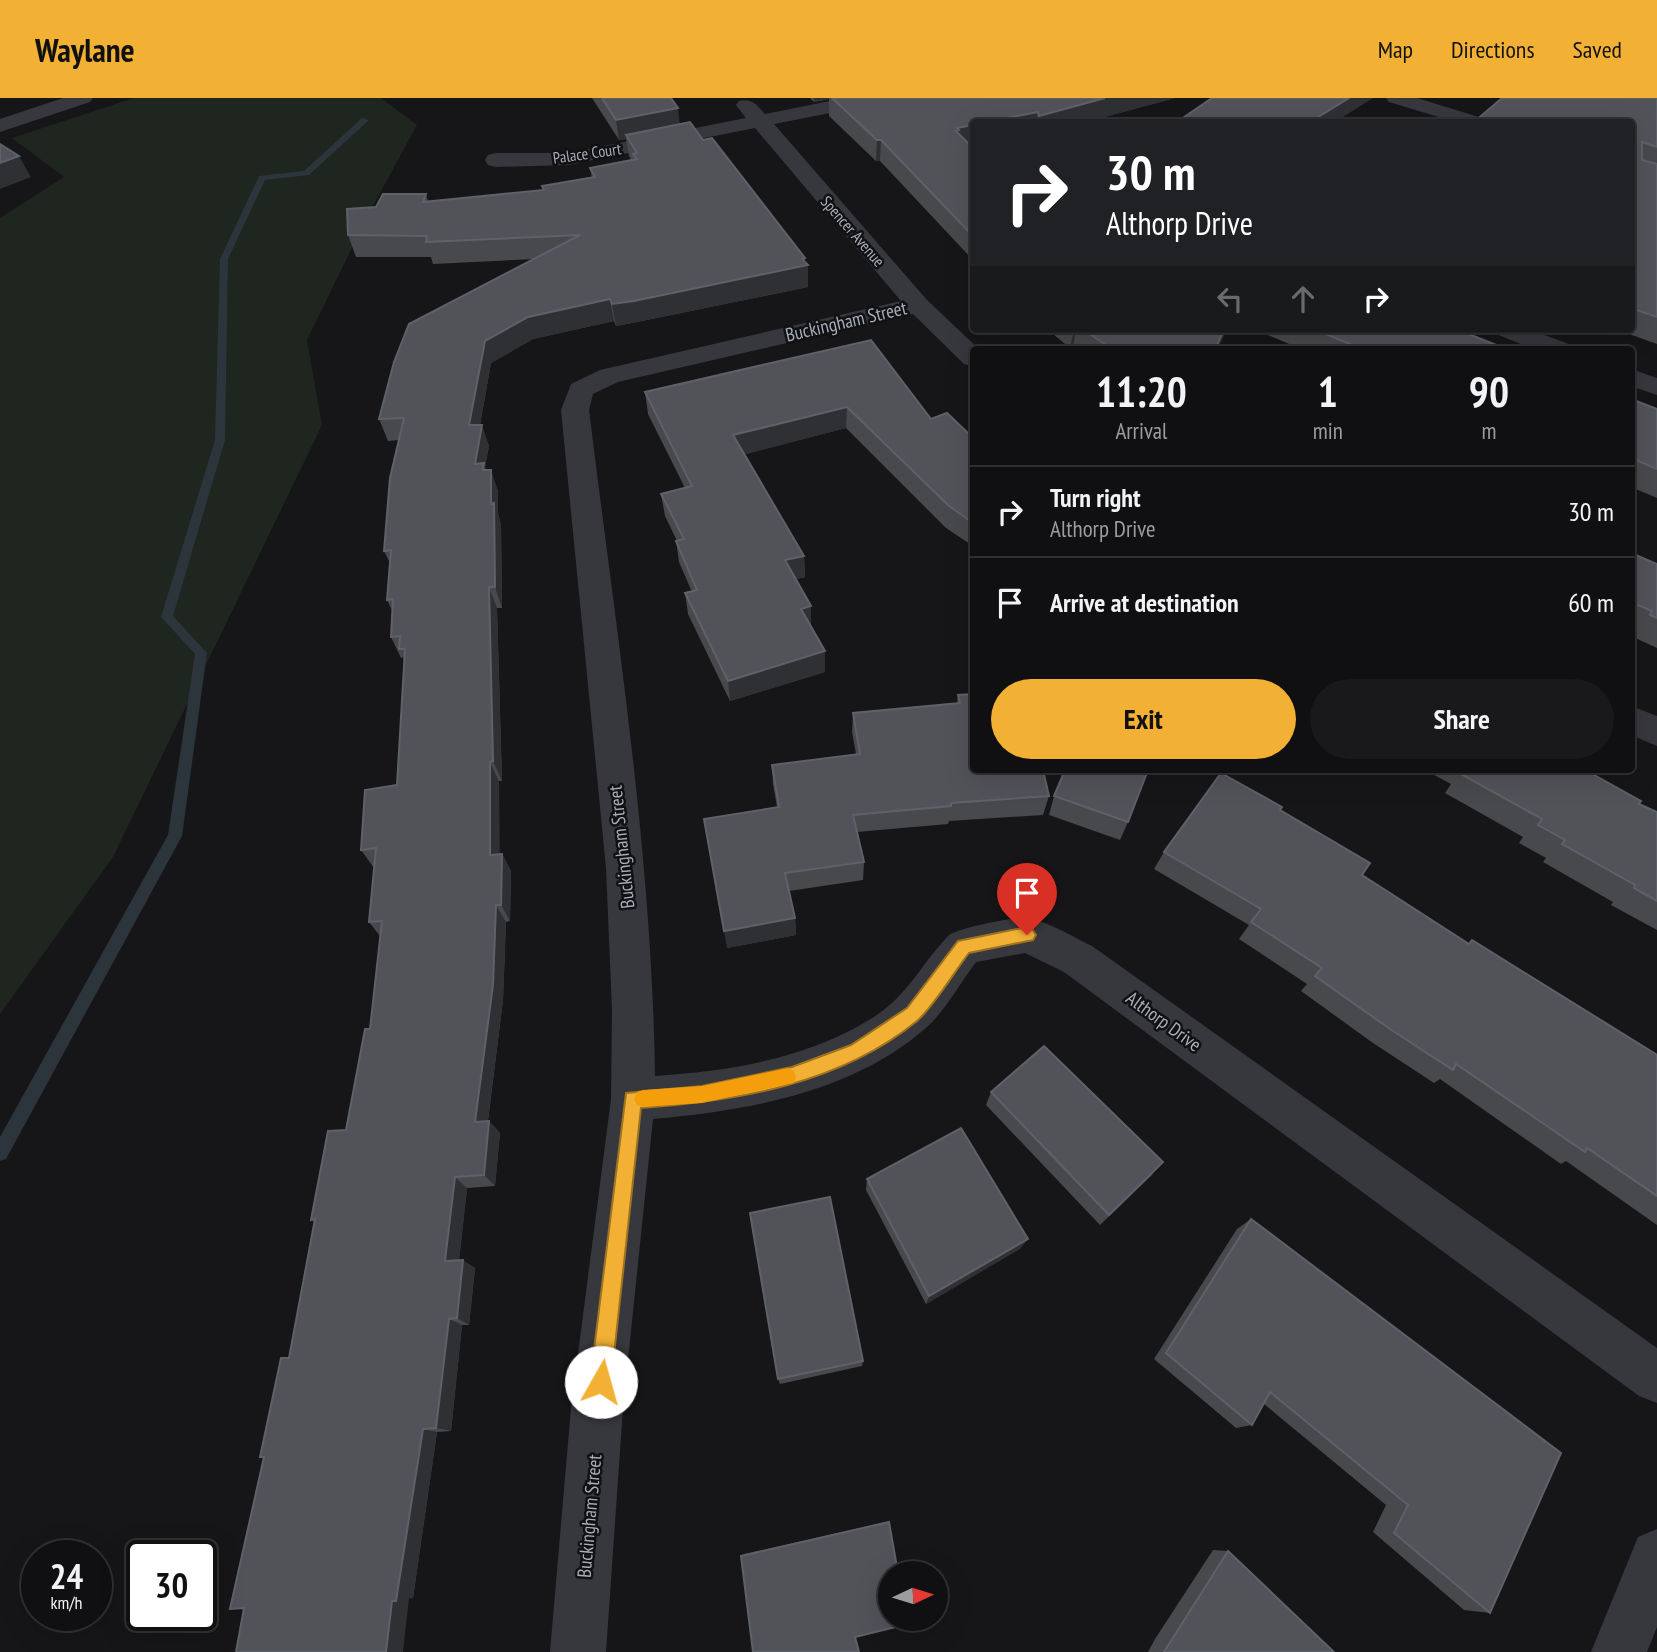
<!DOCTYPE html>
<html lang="en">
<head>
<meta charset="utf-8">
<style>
	body { margin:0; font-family:"PT Sans Narrow",sans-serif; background:#19191b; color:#f1f3f6; height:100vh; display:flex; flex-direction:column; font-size:26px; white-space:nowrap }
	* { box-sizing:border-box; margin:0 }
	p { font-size:23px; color:#9c9d9f }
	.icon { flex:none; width:38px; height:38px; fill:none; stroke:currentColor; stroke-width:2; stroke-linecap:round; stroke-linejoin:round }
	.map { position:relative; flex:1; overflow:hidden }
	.panel { position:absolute; left:970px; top:248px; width:665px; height:427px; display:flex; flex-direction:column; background:#101012; border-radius:7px; box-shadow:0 7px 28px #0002,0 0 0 2px #303032 }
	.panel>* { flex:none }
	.hud { position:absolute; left:970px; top:21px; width:665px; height:214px; border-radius:7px; box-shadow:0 7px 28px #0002,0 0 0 2px #303032; background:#202124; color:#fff; overflow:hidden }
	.needle { width:46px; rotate:86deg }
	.tools { position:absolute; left:878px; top:1463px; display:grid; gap:14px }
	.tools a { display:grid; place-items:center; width:70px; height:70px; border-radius:50%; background:#101012; box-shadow:0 7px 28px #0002,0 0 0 2px #303032; font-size:35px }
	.speed { position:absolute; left:21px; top:1442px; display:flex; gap:14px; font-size:35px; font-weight:700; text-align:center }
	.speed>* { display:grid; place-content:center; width:91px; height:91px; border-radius:50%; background:#101012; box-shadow:0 7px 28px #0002,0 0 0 2px #303032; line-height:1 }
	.speed small { font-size:18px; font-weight:400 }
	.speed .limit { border:4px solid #111; border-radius:10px; background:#fff; color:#111 }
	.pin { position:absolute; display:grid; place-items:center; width:60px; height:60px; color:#fff; margin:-72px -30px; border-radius:50% 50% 50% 0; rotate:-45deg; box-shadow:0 0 7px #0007 }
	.pin .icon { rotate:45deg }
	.me { position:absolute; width:77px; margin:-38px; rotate:7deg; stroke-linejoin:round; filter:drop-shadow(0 0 5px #0008) }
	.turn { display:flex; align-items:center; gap:24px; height:147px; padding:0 21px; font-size:32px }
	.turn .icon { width:91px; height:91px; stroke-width:2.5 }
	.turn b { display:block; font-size:49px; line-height:60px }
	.lanes { display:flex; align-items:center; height:66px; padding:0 21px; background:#0003; justify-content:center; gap:35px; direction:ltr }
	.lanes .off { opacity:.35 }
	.eta { display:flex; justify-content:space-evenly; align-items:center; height:119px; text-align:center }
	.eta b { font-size:42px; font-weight:700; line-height:49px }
	.button { display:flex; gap:14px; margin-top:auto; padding:14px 21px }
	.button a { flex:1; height:80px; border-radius:42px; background:#f2b134; color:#111; font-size:28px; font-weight:700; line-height:80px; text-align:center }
	.button a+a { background:#19191b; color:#f1f3f6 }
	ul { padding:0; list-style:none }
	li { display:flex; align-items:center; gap:21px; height:91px; padding:0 21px; border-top:2px solid #303032 }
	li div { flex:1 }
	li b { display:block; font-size:26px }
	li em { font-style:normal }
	header { display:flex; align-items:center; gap:42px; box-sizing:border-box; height:98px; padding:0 35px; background:#f2b134; color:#111 }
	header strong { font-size:33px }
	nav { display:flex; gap:38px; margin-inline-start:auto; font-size:24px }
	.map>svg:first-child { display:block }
</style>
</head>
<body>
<header>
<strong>Waylane</strong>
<nav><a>Map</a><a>Directions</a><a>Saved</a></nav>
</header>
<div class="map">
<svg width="1657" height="1554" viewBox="0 0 1657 1554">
	<rect width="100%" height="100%" fill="#161618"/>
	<!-- green -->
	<path fill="#1e261f" d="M134,0H381L417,27L367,119L307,242L322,327L113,759L0,916V120L64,79L12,40Z"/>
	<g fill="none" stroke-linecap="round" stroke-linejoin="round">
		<!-- stream -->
		<path fill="#2c353c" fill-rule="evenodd" d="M362,20L369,22L309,77L265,82L228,161L225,342L173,518L207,555L182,738L6,1061L0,1063V1039L168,737L195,556L161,519L215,342L220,161L259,78L304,73Z"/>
		<!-- minor -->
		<g fill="#37383d" fill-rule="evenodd">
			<path d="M63,0H93L90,4L0,34V21Z"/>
			<path d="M845,0H886L883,4L876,6L774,26L927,202L980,252H973V268L964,266L913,216L618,284L593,296L589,312C616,533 652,755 655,978C727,973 800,962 864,925C908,900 916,872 948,838C956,830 1017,818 1029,820C1051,825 1073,839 1092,848L1657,1250V1305L1639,1298L1064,874L1025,855L976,864C960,885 947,910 928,928C855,994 747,1013 653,1021L623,1310L606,1554H550L571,1310L611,1001L612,912L606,770L561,312L571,286L600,272L901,203L755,30L568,67L496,69L488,67L485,62L488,57L496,55H568L746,20L736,7L739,3C752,0 756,6 765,16Z"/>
			<path d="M1386,0H1417L1482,20L1485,24H1455L1389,4Z"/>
			<path d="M1492,231H1528L1569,246L1573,252H1536L1496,236Z"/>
			<path d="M1631,271L1657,280V297L1631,288Z"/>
			<path d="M1631,608L1657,618V648L1631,637Z"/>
			<path d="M1657,1431V1529L1647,1554H1591L1638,1439Z"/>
		</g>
	</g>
	<!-- wall -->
	<g fill="#47494d">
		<path d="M592,0H671L680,26L703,42L805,160V164L808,167V189L637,224L616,228L614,223L533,241L491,265L480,327L489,348L485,369L498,393V416L501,427L502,510H497L502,683H499V756H502L511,773L510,823L506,824L503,902L488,1023H489L500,1035L495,1088L467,1090L459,1162L475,1170L469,1227H462L451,1333L437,1334L413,1500L244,1510L264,1360L260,1359L289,1260L315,1124L311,1122L346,1032L370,931L380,838L369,824L374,770L361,752L397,687L404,562L403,559L401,560L391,539L392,512L387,502L390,465L384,453L399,342L388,343L379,321L535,161L433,166L431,159H356L348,137L376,109L426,96L428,103L543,92L542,88L592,80L590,70L632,63L629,58L626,41L619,42Z"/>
		<path d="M810,0H1175L1086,24H973L971,48L973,50V162L880,63H876L829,18V1L814,4Z"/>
		<path d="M1657,0V246L1615,231H1631V24L1486,15Z"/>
		<path d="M1047,231H1227L1217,252H1077L1073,249L1070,250Z"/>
		<path d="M1254,231H1456L1509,252H1303Z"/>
		<path d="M871,242L931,321L973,340V448L946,430L846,330L745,356L804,458L805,479L796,481L825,574L730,603L688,516L685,495L692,494L679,464L676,443H677L665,418L661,396L685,390L648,316L645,294Z"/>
		<path d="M1631,301L1657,311V400L1631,389Z"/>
		<path d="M1631,455L1657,466V550L1631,538L1633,534L1631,533Z"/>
		<path d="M958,597L1049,698L1043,717L949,723L948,726L857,734L864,764L863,782L789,793L795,820L796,837L727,850L777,709L773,686L772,667L856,656L852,634L853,615L957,605Z"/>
		<path d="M1425,672H1585L1639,706L1657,714V832L1611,807L1613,804L1543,764L1546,760L1519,745L1523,739L1445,695L1451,686Z"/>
		<path d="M1054,698L1128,724L1120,742L1049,717Z"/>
		<path d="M1280,712L1362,777L1468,846L1472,842L1657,957V1127L1566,1063L1561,1066L1440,981L1434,985L1373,945L1301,893L1307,886L1239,841L1249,827L1154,771L1164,754Z"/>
		<path d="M991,994L1153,1076L1100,1127L986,1007Z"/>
		<path d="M867,1081L1021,1150L926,1206L866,1092Z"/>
		<path d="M1251,1121L1490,1515L1464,1512L1373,1434L1386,1407L1264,1306L1252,1327L1236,1330L1154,1261L1237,1131Z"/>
		<path d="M863,1263L862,1268L780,1286L778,1281Z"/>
		<path d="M886,1424H889L741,1458L744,1456Z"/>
		<path d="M1213,1452L1228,1453L1334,1554H1148L1155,1541Z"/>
	</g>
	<!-- shaded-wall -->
	<g fill="#2f3033">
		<path d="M814,0H829V1L814,4Z"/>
		<path d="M1105,0H1175L1086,24H1038L1039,18Z"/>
		<path d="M1349,0H1373L1335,24H1310Z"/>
		<path d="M678,10L680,30L626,37V41L619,42L616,22Z"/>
		<path d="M1038,14L1036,24H986Z"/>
		<path d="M973,27V47L957,51L954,53L957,30Z"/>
		<path d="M877,42H881L880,63H876Z"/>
		<path d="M19,58L31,79L0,91V65Z"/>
		<path d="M805,160V168L808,167V189L616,228L612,206Z"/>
		<path d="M610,201L614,223L533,241L491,265L476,349L469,327L485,243L528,219Z"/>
		<path d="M1074,231H1076L1073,249L1070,250Z"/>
		<path d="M1224,231H1227L1217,252H1215Z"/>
		<path d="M847,309L846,330L735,359L733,337Z"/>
		<path d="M482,327L489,348L485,369L491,386L475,366Z"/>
		<path d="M491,372L498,393V416L501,427L502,510L495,489L491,406Z"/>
		<path d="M804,458L805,479L786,484L785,462Z"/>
		<path d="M489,489L497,510L502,683L493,663Z"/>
		<path d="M811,508V529L801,511Z"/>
		<path d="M825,553V574L730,603L728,583Z"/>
		<path d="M490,664L499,683L500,775L490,757Z"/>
		<path d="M502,756L511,773L510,823L501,807Z"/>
		<path d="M496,807L506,824L503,902L486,1036L475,1024Z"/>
		<path d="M795,820L796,837L727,850L724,833Z"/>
		<path d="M489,1023L500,1035L495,1088L484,1077Z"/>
		<path d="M455,1079L467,1090L458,1172L445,1163Z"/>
		<path d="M1028,1141L1021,1150L926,1206L929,1198Z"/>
		<path d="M463,1162L475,1170L469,1227L457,1220Z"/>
		<path d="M449,1221L462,1227L451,1333L436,1330Z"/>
		<path d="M423,1331L437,1334L413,1500H409L403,1554H386L392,1503Z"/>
	</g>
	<!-- building -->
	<g fill="#525359" stroke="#5f6168" stroke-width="2">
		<path d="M602,0H671L678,10L616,22Z"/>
		<path d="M832,0H1105L1039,18L1038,14L986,24H973V27L957,30L959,32L956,33L973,50V138L881,42H877Z"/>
		<path d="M1212,0H1349L1310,24H1177Z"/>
		<path d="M1502,0H1657V49L1642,44V62L1657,66V219L1631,210V24H1474Z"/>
		<path d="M690,24L703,42L712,40L805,160L802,161L808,167L634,203L612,206L610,201L528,219L485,243L469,327H482L475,366L484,365L483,372H491V406L494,405L495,489H489L493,663L490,664V757L502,756L501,807H496L493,887L475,1024L489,1023L484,1077L455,1079L445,1163L463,1162L457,1220L449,1221L436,1330L423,1331L396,1503H392L386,1554H236L244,1510L230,1511L264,1359H260L281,1260H289L315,1121L311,1122L328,1033L346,1032L365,931H370L382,823L369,824L376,750L361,752L365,692L397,687L405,551H399L400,538L391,539L393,501L387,502L391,452L384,453L390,380L404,320L379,321L394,264L409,226L580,137L426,144L427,138L348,137L347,111L376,109L383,96H426L423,104L544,92L542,88L595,79L590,70L637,61L633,56L637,55L626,37Z"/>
		<path d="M0,46L19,58L0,65Z"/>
		<path d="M1083,231H1224L1215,252H1113Z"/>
		<path d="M1314,231H1456L1509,252H1364Z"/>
		<path d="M871,242L931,321L947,315L973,340V425L949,408L847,309L733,337L804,458L785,462L811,508L801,511L825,553L728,583L685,495L697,492L676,443L684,441L661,396L692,388L645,294Z"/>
		<path d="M1631,301L1657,311V371L1631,360Z"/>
		<path d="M1631,455L1657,466V520L1650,517L1652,513L1631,504Z"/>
		<path d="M973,596V672H1043L1049,698L951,705V708L853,717L864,764L785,775L795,820L724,833L704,721L779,709L772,667L860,656L853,615L960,605L958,597Z"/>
		<path d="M1065,672H1148L1128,724L1054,698Z"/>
		<path d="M1463,672H1585L1641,703L1639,706L1657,714V803L1634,790L1635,787L1562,746L1565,742L1538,727L1542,721L1461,676Z"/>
		<path d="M1221,675L1282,709L1280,712L1370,765L1362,777L1469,846L1472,842L1657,957V1098L1587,1050L1585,1054L1456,966L1453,972L1390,931L1315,878L1322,870L1251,824L1261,811L1164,754Z"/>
		<path d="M1044,948L1163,1064L1109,1117L991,994Z"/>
		<path d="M961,1030L1028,1141L929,1198L867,1081Z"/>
		<path d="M830,1099L863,1263L778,1281L750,1115Z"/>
		<path d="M1251,1121L1561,1355L1490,1515L1394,1435L1408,1407L1270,1294L1252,1327L1166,1255Z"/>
		<path d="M889,1424L898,1475H891V1521H907L908,1526L855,1539L859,1554H753L741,1458Z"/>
		<path d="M1228,1453L1334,1554H1164Z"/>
	</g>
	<!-- route -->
	<path fill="#f2b134" stroke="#9d7322" stroke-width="2" d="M1027,829L1033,832L1036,837L1033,842L969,855C954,874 935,907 917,923C840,986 737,1003 641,1010L611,1284L608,1292L601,1295L593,1292L590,1284L626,995L702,988L792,969L851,947L907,910L958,843Z"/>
	<!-- slow -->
	<path fill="#f59e0b" d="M788,970L794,973L796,979L794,985L702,1005L643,1009L637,1007L634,1001L637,994L643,992L702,988Z"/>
	<g text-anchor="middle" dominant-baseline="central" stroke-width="5" stroke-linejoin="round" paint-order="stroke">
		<!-- far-street labels -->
		<g font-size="16" fill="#a8adb8" stroke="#111113">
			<text transform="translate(587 55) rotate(-8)">Palace Court</text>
			<text transform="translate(853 133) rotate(49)">Spencer Avenue</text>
		</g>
		<!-- street labels -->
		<g font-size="19" fill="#a8adb8" stroke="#111113">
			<text transform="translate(846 223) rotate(-13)">Buckingham Street</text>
			<text transform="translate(621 749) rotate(-96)">Buckingham Street</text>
			<text transform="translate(1164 923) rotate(36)">Althorp Drive</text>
			<text transform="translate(589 1418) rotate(-85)">Buckingham Street</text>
		</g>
	</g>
</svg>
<div class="tools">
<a><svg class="needle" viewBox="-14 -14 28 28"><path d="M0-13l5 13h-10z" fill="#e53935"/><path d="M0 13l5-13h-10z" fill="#9c9d9f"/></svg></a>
</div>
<div class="speed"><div>24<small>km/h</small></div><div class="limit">30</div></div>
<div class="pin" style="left:1027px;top:837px;background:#d93025"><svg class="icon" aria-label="arrive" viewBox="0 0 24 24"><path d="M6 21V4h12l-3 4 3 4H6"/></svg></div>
<svg class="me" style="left:601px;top:1284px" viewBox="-20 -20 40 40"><circle r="19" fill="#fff"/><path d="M0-13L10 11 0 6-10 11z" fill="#f2b134"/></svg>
<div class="hud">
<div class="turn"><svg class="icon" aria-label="right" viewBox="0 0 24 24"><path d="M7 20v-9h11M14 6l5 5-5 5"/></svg><div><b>30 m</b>Althorp Drive</div></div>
<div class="lanes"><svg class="icon off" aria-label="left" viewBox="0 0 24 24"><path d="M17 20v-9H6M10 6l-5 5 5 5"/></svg><svg class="icon off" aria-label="ahead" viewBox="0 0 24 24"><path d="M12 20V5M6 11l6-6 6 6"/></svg><svg class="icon" aria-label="right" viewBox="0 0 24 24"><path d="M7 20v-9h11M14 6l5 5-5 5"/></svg></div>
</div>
<section class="panel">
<div class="eta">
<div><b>11:20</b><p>Arrival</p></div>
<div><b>1</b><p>min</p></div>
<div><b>90</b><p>m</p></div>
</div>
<ul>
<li><svg class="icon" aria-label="right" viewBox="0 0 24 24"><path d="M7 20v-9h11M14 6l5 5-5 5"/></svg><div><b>Turn right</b><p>Althorp Drive</p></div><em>30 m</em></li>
<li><svg class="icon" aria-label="arrive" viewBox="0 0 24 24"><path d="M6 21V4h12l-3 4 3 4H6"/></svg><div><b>Arrive at destination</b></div><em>60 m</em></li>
</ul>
<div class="button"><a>Exit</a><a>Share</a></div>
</section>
</div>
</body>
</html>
